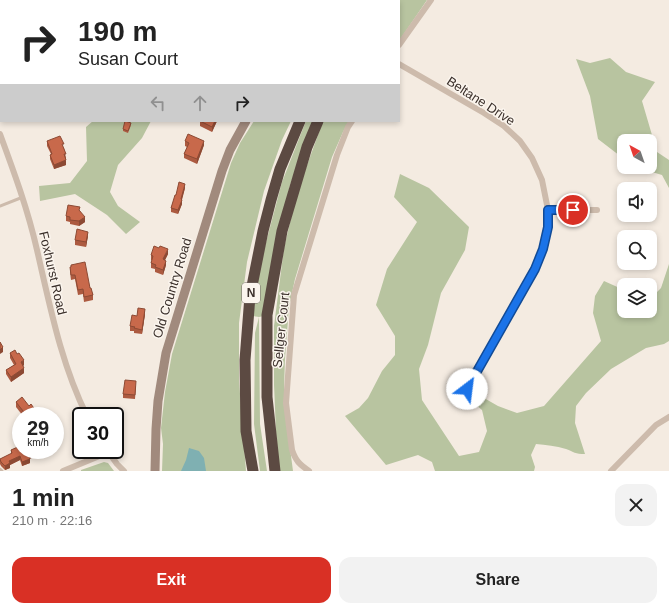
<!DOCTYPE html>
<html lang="en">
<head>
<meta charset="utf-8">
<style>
	body { margin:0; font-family:Arial,sans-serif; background:#f2f2f2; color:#222; height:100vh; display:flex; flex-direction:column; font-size:15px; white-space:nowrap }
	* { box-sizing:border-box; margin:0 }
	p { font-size:13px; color:#767676 }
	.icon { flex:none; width:22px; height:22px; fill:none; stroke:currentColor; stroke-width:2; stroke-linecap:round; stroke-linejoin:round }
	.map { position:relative; height:471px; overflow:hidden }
	.panel { display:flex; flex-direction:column; background:#fff; flex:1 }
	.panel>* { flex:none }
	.banner { position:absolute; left:0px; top:0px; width:400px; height:122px; box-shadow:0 2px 6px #0003; background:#fff; color:#222; overflow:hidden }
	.needle { width:26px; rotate:320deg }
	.buttons { position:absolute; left:617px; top:134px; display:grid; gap:8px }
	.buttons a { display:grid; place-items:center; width:40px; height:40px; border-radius:8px; background:#fff; box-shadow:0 2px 6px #0003; font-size:20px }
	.speed { position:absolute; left:12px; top:407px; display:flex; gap:8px; font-size:20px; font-weight:700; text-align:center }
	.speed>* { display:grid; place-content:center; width:52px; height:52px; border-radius:50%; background:#fff; box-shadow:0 2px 6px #0003; line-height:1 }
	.speed small { font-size:10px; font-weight:400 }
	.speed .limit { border:2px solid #111; border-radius:6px; background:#fff; color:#111 }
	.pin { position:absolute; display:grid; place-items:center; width:34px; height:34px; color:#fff; margin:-17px; border:2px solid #fff; border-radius:50%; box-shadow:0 1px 4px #0007 }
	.me { position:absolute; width:44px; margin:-22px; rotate:30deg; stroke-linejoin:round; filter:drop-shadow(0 0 3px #0008) }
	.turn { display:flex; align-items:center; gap:14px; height:84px; padding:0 12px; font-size:18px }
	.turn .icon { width:52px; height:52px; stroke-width:2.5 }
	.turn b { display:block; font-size:28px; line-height:34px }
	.lanes { display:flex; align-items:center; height:38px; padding:0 12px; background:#0003; justify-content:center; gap:20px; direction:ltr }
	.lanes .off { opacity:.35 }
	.round { display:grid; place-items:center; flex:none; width:42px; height:42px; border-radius:12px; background:#f2f2f2 }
	.summary { display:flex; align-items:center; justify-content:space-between; height:68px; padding:0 12px }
	h1 { font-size:24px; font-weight:600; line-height:30px }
	.action { display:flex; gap:8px; margin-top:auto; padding:8px 12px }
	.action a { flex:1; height:46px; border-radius:12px; background:#d93025; color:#fff; font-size:16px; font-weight:600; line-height:46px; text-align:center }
	.action a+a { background:#f2f2f2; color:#222 }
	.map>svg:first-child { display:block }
</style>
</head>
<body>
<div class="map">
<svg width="669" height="471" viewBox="0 0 669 471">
	<rect width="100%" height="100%" fill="#f4ebe1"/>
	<!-- green -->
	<g fill="#b8c4a0">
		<path d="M387,0H427L399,41V1H386Z"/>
		<path d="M610,58L626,72L655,82L642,101L657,152L669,160V188L662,175L635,167H650V141H624V159L598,139L590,96L576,59L590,63Z"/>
		<path d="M93,121H151L142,138L118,165L110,192L118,206L140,222L126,234L107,215L75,194L40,201L39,186L70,183L87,161L86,127Z"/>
		<path d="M254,121H291L282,140L264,191L247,262L239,323V381L246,471H162L163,444L161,428L165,392L172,354L231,163L240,143Z"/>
		<path d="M306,121H313L290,185L270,271L264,316L259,317L260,424L267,471H260L254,424L255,333L259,317L253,316L259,269L282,182Z"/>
		<path d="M323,121H349L343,132L332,157L295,279L289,307L285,359L284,388V403L293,471H280L277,454L274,385V326L284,248L297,193Z"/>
		<path d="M400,174L429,188L469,227L465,250L441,293L428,345L419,369L422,400L459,456L479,452L487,431L482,410L470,400H463L477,394L498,406L517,413L544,406L601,341L593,313L595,296L604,281L624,290V311H650V299L661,288L669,264V341L664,344L646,348L611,369L586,393L576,406L575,423L585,454C575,454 574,452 566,449C556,446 546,445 536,444L531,455L535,467L534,471H435L432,462L418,455L386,465L345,416L359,408L368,398L382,371L395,355V336L376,305L387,269L417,222L394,197Z"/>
		<path d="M104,462L108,463L114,471H81V470Z"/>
	</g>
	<!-- water -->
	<path fill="#7fb0b2" d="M189,448L199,451L204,458L206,471H181L186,460Z"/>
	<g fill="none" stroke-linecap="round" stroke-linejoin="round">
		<!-- lane -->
		<g stroke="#cdbbac" stroke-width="3">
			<path d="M0,206L23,197"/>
			<path d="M0,469L2,471"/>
		</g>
		<!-- street -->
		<g stroke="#cdbbac" stroke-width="6">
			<path d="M399,45L431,0"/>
			<path d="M399,64L484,113L504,126L520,141L532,158L542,180L548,210V227L543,249L535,269L467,389"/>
			<path d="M0,134C14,172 28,210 37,250C50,306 61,364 87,416"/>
			<path d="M548,210H597"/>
			<path d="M107,450L117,464L124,471"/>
			<path d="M63,471L109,452"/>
			<path d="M309,471C299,464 296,461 292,450L286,403L294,295L337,155L348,127L352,121"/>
			<path d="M611,471L656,425L669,417"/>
		</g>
		<!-- secondary -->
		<g stroke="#a18a7d" stroke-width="9">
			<path d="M324,1L325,0"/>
			<path d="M155,471L156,429L158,401L166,353L222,171L230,150L246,121"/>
		</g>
		<!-- highway -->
		<g stroke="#5c4a42" stroke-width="11">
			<path d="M359,1L360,0"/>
			<path d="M381,1V0"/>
			<path d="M253,471L246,431L245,360L250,296L263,231L271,200L280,169L300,121"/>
			<path d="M275,471L267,397V315L282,231L307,147L318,121"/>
		</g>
	</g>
	<!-- wall -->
	<g fill="#ac5a40">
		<path d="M200,121H217L212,132L200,126Z"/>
		<path d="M131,125L128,133L123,131V129Z"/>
		<path d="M47,141L64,148L66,158H65L66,165L54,169L50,159V155L51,154L47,146Z"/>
		<path d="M185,141L204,145L197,164L184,158V154L187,147L185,146Z"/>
		<path d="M185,188L182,200V204L178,214L171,212V208L176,195Z"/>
		<path d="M80,211L85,222L79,226L70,224V222L66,221V216Z"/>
		<path d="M88,236L86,247L75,245V240Z"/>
		<path d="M168,254L165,260L166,265L163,275L155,272V269L151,268V263L152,260H151V255Z"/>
		<path d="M70,267L90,288L93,295V300L84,302L83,294L78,295L75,279L71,280L70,272Z"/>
		<path d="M145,314L142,334L134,333V331H130V326L137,316Z"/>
		<path d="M10,353L17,354L24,365L23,366L24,373L11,382L6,374V370L14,365L10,358Z"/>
		<path d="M136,386L135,399L123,398V394Z"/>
		<path d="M16,402L38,416H23L16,407Z"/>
		<path d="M19,444L33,450L34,457L30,458V463L22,466L20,460L10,465V468L5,470L1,466L0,464V459L11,454V450L19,447Z"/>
	</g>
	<!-- shaded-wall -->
	<g fill="#8c4a34">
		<rect x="37" y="0" width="15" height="1"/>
		<path d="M215,121H217L212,132V127Z"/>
		<path d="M204,141V145L197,164V159Z"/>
		<path d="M66,160V165L54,169V165Z"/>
		<path d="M185,184V188L181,202L182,200V204L178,214V210Z"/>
		<path d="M85,217V222L79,226V221Z"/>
		<path d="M88,232V236L86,247V242Z"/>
		<path d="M168,249V254L163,264V259Z"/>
		<path d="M166,261V265L163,275V270Z"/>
		<path d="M145,309V314L142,334V330Z"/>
		<path d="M3,347V352L0,354V350Z"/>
		<path d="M24,360V365L21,367V362Z"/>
		<path d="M24,368V373L11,382V377Z"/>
		<path d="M34,453V457L29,459V455Z"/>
		<path d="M20,456V460L10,465V468L5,470V466L9,461Z"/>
		<path d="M30,459V463L22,466V462Z"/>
	</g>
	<!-- building -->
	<g fill="#c8694b" stroke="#8c4a34">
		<rect x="227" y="0" width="15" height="1"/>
		<path d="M125,121L131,123L128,131L123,129Z"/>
		<path d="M200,121H215L212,127Z"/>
		<path d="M188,134L204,141L197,159L184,154L189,143L185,141Z"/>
		<path d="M60,136L64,144H62L66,154H64L66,160L54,165L50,155L52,154L47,141Z"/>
		<path d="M179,182L185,184L181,199L182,200L178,210L171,208L175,195H176Z"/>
		<path d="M68,205L80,207L79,210L85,217L79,221L70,220V217L66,216Z"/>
		<path d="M77,229L88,232L86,242L75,240Z"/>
		<path d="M154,246L159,248L160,246L168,249L163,259L166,261L163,270L155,267L156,265L151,263L153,256L151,255Z"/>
		<path d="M85,262L90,288H91L93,295L84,297L83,289L78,290L75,275H71L70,267H71V265Z"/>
		<path d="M138,308L145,309L142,330L134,328L135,327L130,326L132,315L137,316Z"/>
		<path d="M0,342L3,347L0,350Z"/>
		<path d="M15,350L17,354L19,353L24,360L21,362L24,368L11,377L6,370L16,364L10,353Z"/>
		<path d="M125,380L136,381L135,395L123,394Z"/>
		<path d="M22,397L29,406L31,404L38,414L35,416H27L16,402Z"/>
		<path d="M21,443V450H33L34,453L29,455L30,459L22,462L20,456L9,461L10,463L5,466L1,462L0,459L12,453L11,450L20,446L19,444Z"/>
	</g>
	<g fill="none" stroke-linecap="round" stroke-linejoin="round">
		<!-- route casing -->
		<g stroke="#114b97" stroke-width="10">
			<path id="route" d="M467,389L535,269L543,249L548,227V210H573"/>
		</g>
		<!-- route -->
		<use href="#route" stroke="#1a73e8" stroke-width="7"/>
	</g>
	<g text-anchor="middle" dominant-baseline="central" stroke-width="3" stroke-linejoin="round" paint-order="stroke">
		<!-- shield labels -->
		<rect fill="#fbf5ee" stroke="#756b66" stroke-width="1" x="242" y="283" width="18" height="20" rx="3"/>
		<g font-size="12" font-weight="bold" fill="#3b302b">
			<text x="251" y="293">N</text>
		</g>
		<!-- street labels -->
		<g font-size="13" fill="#3b302b" stroke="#fbf5ee">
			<text transform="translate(481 101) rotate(33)">Beltane Drive</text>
			<text transform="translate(53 273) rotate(77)">Foxhurst Road</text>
			<text transform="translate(172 288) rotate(-73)">Old Country Road</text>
			<text transform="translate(281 330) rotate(-84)">Sellger Court</text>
		</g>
	</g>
</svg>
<div class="buttons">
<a><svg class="needle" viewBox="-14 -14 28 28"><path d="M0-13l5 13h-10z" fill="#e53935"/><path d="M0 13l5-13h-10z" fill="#767676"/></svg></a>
<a><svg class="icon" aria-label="sound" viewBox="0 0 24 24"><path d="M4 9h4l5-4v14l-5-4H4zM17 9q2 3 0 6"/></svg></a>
<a><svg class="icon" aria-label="search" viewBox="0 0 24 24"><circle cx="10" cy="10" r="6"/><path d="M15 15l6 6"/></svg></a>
<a><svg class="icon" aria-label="layers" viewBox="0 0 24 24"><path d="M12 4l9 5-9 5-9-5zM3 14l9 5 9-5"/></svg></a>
</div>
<div class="speed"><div>29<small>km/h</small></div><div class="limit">30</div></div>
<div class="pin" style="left:573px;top:210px;background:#d93025"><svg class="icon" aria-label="arrive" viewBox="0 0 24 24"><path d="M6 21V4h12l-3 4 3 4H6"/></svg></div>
<svg class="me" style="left:467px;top:389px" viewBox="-20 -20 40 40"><circle r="19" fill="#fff"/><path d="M0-13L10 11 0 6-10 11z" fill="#1a73e8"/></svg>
<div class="banner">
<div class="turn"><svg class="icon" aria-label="right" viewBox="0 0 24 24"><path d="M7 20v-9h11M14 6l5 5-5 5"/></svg><div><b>190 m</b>Susan Court</div></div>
<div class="lanes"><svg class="icon off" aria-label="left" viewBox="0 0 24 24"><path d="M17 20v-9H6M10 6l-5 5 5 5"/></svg><svg class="icon off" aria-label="ahead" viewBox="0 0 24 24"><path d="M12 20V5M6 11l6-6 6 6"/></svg><svg class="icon" aria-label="right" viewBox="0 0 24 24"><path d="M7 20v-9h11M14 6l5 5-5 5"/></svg></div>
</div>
</div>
<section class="panel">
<div class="summary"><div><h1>1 min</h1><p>210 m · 22:16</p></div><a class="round"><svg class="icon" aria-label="close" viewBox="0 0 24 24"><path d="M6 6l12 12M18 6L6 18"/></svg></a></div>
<div class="action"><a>Exit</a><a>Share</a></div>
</section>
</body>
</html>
